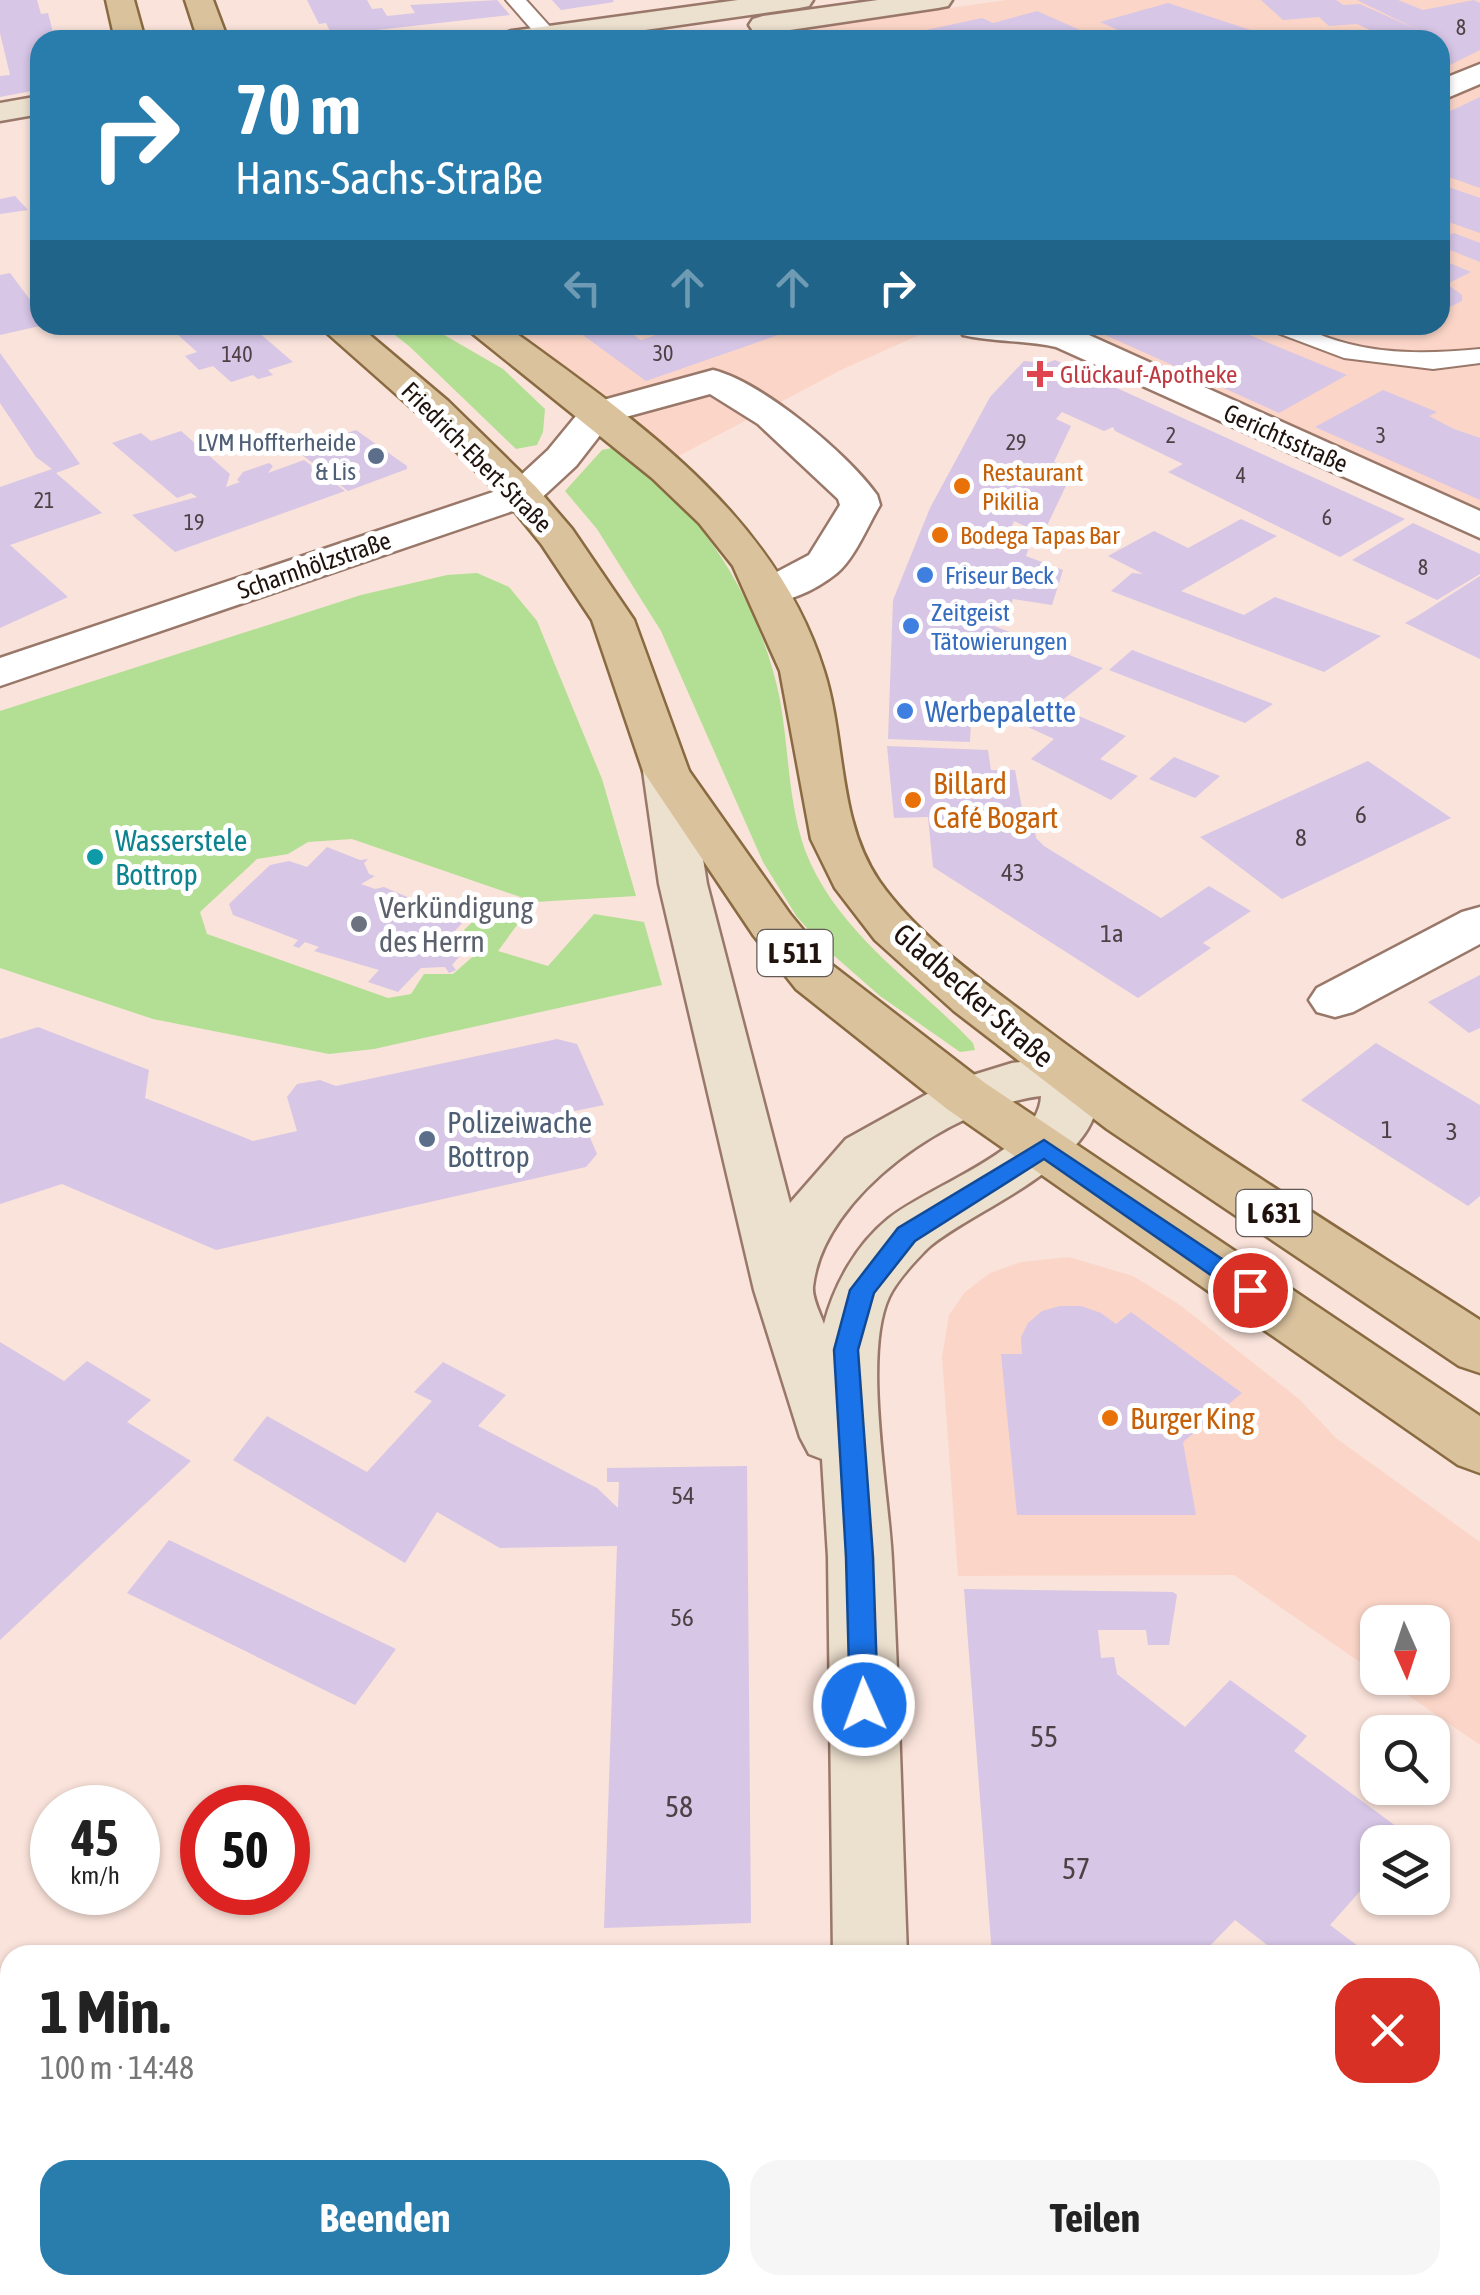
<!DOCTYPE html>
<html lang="de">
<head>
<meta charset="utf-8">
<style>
	body { margin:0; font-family:"Asap Condensed",sans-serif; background:#f6f6f6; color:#222; height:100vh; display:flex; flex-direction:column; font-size:38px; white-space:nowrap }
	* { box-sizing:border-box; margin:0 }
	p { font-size:32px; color:#767676 }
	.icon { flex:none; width:55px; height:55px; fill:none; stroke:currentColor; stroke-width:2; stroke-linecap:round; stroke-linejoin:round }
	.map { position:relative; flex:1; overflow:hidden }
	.sheet { position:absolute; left:0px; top:1945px; width:1480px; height:350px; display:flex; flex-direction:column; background:#fff; border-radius:30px 30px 0 0; box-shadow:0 2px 8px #0004 }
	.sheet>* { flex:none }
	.top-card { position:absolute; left:30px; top:30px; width:1420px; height:305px; border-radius:30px; box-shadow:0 2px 8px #0004; background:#297dad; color:#fff; overflow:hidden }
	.needle { width:65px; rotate:177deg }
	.fabs { position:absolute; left:1360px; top:1605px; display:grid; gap:20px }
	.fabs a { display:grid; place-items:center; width:90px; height:90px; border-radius:20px; background:#fff; box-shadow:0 2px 8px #0004; font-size:50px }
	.speed { position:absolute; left:30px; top:1785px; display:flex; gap:20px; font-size:50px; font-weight:700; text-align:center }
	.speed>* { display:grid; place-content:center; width:130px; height:130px; border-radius:50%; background:#fff; box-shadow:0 2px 8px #0004; line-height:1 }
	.speed small { font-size:25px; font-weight:400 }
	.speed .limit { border:15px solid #d22; background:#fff; color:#111 }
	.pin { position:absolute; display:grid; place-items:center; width:85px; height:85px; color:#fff; margin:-42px; border:5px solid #fff; border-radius:50%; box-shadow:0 2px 10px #0007 }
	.me { position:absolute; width:110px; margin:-55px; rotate:358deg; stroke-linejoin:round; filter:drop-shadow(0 0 8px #0008) }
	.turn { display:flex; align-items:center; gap:35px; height:210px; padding:0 40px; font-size:45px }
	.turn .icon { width:130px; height:130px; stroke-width:2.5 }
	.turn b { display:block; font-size:70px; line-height:85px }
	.lanes { display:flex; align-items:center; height:95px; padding:0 40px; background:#0003; justify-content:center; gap:50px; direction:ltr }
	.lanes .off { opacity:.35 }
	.round { display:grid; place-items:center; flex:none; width:105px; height:105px; border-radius:30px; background:#f6f6f6 }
	.headline { display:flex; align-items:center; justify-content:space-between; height:170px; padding:0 40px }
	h1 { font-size:60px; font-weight:700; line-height:75px }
	.cta { display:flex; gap:20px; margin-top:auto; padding:20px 40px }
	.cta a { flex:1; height:115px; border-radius:30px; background:#297dad; color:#fff; font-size:40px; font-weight:700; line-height:115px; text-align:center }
	.cta a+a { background:#f6f6f6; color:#222 }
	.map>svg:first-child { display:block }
</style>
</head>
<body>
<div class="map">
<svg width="1480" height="2295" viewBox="0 0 1480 2295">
	<rect width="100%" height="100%" fill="#fae3da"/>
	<!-- built -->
	<g fill="#fbd6c8">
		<path d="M1006,0H1480V508L1198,383L1071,337L979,325H1440V40H724Z"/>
		<path d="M505,325H942L843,369L675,458Z"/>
		<path d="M1069,1257L1133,1276L1180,1305L1299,1399L1336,1438L1480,1542V1745L1383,1678H1432V1622H1378L1377,1674L1234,1575L958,1576L942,1357L949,1315L965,1292L990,1273L1021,1262Z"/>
	</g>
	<!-- green -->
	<g fill="#b2df93">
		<path d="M382,325H427L503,369L545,409L543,432L537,445L516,449L409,346Z"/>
		<path d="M612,448C698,500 761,603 780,700C789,750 788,802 805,850C836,932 915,982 973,1043L975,1050L960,1052L880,996L823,946L797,917L763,862L661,631L597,529L565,491L602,450Z"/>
		<path d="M477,573L509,587L537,621L602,779L636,896L535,902L352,839L308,842L288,854L257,859L200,912L207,934L388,998L411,994L424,974H453L478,952L464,930L485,910L520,921L498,951L548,966L594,914L644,922L662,985L374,1049L329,1054L153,1019L0,968V711L361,595L447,575Z"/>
	</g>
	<!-- building -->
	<g fill="#d7c6e6">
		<path d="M0,0H37L41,14L48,13L55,40H40V74L34,75L37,90L0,97V76L10,75L0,33Z"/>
		<path d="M307,0H367L372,9L382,8L387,16L415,13L410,5L497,0L510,15L332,35L326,23L319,24Z"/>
		<path d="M552,0H613L614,2L561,10Z"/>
		<path d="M1261,0H1336L1343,5L1360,4L1418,30L1357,0H1398L1423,10L1474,0L1480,3V50L1440,70V40L1387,38L1357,24L1329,26L1319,17L1283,20Z"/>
		<path d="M1168,3L1278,39V40H1111L1127,34L1100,22Z"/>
		<path d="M1037,11L1080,30L1046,40H907L898,36L982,18L993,23Z"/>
		<path d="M1480,97V188L1440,174V116Z"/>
		<path d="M1440,184L1480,198V233L1440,219L1448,212L1440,209Z"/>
		<path d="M15,196L28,210L0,214V199Z"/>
		<path d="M1454,233L1480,243V262L1440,246V239Z"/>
		<path d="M1440,259L1471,272L1447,284L1462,295V301L1446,309H1440Z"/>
		<path d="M10,273L40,313V326L0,335V275Z"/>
		<path d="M167,325H250L293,362L268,370L273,375L258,379L253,375L231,382L213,366L199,370L185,356L197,352Z"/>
		<path d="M569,325H620L641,340L685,325L804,326L646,381Z"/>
		<path d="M1083,325H1225L1347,375L1279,413Z"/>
		<path d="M0,353L80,464L56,473L102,513L10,545L68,597L0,628V487L52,469L36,457L0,403Z"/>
		<path d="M1055,360L1405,519L1340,557L1168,472L1183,464L1115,431L1113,427L1104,431L1062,412L1056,419L1071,426L1054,462L1073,471L1043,534L1014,521L1008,536L1030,544L1026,556L1063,570L1052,605L1013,599L1005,621L994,626L1103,668L1055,706L1126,736L1100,759L1138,776L1111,800L1031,759L1054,739L1017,722L971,720L970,742L888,739L893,600L930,508L990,397L1024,361L1047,363Z"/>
		<path d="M1383,390L1437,412L1429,416L1454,429L1480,438V500L1315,427Z"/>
		<path d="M356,430L407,466V469L348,491L296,450Z"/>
		<path d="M181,431L230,474L226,487L240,482L237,480L243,472L269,463L273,466L268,473L304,460L345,491L175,552L132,515L197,497L191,493L177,498L112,443L141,433L151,441Z"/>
		<path d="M1241,519L1277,536L1181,591L1244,615L1275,597L1381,636L1324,672L1111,591L1132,573L1143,574L1108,556L1154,531L1188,548Z"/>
		<path d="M1413,523L1480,554V574L1437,600L1352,560Z"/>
		<path d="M1480,576V659L1405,623L1419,615Z"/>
		<path d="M1132,650L1273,704L1245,723L1109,670Z"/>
		<path d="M887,746L988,750L991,770H1015L1023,814L1017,817H1033L1036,838L1044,846L1161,918L1209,886L1251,911L1203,943L1211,948L1138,998L933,867L928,817L894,818Z"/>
		<path d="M1174,757L1220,776L1195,798L1149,779Z"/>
		<path d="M1368,761L1451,818L1282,899L1200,837Z"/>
		<path d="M327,847L360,860L368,859L364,863L369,874L375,876L361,884L375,889L384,887L435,909L445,899L475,909L453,933L465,946H474L475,949L465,950L452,965L456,970L449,973L445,967L421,968L398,992L368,982L379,970L314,951L319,947L305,942L299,948L293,946L298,940L233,915L229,904L270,865L289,861L307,867Z"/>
		<path d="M1480,975V1028L1469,1033L1428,1002Z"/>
		<path d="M38,1027L149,1070L145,1098L253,1141L297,1131L287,1097L297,1084L320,1080L336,1086L557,1039L577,1044L604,1105L570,1112L577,1128L585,1126L597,1154L586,1167L216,1250L62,1184L0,1204V1039Z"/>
		<path d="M1376,1043L1480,1105V1196L1468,1206L1301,1100Z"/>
		<path d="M1060,1306H1081L1101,1313L1116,1324L1131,1312L1242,1393L1183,1442L1196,1515H1017L1001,1354H1022L1021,1337L1028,1323L1042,1311Z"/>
		<path d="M0,1342L64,1381L87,1361L151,1400L127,1422L191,1461L0,1640Z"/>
		<path d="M443,1362L506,1395L478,1426L597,1488L618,1508L619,1482H607V1468L747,1466L751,1923L604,1928L617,1546L500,1548L437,1512L405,1563L233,1460L267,1416L367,1472L432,1401L414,1392Z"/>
		<path d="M169,1540L396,1649L355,1705L127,1593Z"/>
		<path d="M964,1589L1173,1592L1177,1595L1169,1645H1148L1146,1630H1098L1101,1658L1114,1657L1117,1674L1185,1727L1230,1680L1307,1736L1294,1751L1408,1835L1402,1842H1378V1871L1330,1925L1370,1955H1280L1235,1920L1201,1955H992Z"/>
		<path d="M1470,2030L1480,2037V2107L1470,2100Z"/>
		<path d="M0,2108L10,2115V2254L0,2248Z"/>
		<path d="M35,2285H141L134,2295H28Z"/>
		<path d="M148,2285H290L307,2295H141Z"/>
		<path d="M1010,2285H1177L1178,2295H1011Z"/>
		<path d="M1365,2285H1459L1470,2295H1358Z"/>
	</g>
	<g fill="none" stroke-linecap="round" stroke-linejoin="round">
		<!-- lane casing -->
		<g stroke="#99786a" stroke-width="4">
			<g id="lane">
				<path d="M506,0H526L554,31V39H540Z"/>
				<path d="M1267,325C1308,325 1313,335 1349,344C1391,355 1437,353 1480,349V363L1433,369L1344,358L1270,330Z"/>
			</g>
		</g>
		<!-- street casing -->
		<g stroke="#99786a" stroke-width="5">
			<g id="street">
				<path d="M1480,64V84L1440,101V80Z"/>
				<path d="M959,325H1053L1080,331L1480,511V538L1056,347C1025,340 993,342 963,335Z"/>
				<path d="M713,370C762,382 848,454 877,495L880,505C868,525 855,558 837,573C816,590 782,607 756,601L750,592L756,583L809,555L840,505L838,499L758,424L710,394L611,421L576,466L536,503L0,686V658L508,487L548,450L585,405Z"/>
				<path d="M1480,907V944L1353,1012L1335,1017L1317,1012L1309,1000L1317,988L1462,912Z"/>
			</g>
		</g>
		<!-- secondary casing -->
		<g stroke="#99786a" stroke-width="5">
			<g id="secondary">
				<path d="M738,0H813L809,6L799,8L575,40H497L502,34L512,31Z"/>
				<path d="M878,0H952L948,6L938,8L763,34L753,31L749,25L753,19L763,16Z"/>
				<path d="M40,96V114L0,121V103Z"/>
				<path d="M666,757L682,761L689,771L707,884L790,1203L846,1139L947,1083L1012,1063L1068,1057L1087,1062C1141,1151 972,1207 927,1249C915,1261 896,1282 889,1297C862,1355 889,1493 892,1561C899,1692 902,1824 907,1955H833L828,1557L822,1459L809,1454L800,1437L754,1290L659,884L643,771L650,761ZM1041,1096C1039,1151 927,1186 888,1219C856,1245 834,1285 824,1324C820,1313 812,1298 813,1287C823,1194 954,1106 1041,1096Z"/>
				<rect x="833" y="2285" width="82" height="10"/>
			</g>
		</g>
		<!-- primary casing -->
		<g stroke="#896a41" stroke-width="5">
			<g id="primary">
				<path d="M106,0H134L145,40H115Z"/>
				<path d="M185,0H213L228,40H198Z"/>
				<path d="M318,325H358L448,401L536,487L572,529L634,620L689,771L790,914L832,965L985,1083L1480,1416V1473L1458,1465L947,1109L796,989L754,936L643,771L592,620L542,545L508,503L422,417Z"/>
				<path d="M462,325H504L527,341C647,428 778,522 824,671C846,740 837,819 879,881C919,938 981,980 1036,1022C1178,1130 1330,1223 1480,1320V1373L1459,1366L1107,1129L954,1011L875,940L835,888L811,839L780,671L733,566L699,523L652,478Z"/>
			</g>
		</g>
		<!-- lane -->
		<use href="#lane" fill="#fff" fill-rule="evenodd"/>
		<!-- street -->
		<use href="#street" fill="#fff" fill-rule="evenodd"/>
		<!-- secondary -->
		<use href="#secondary" fill="#ece0ce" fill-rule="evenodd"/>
		<!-- primary -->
		<use href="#primary" fill="#dac29d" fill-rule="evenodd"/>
	</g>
	<!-- route -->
	<path fill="#1a73e8" stroke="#114b97" stroke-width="2.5" d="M1044,1140L1258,1283L1262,1290L1250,1299L1241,1296L1044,1159L915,1241L874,1293L858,1350L873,1557L878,1705L874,1714L864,1717L854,1714L850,1705L846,1557L834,1350L850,1290L898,1228Z"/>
	<!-- markers -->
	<path fill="#e0444e" stroke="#fff" stroke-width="4" d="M1035 359h10v10h10v10h-10v10h-10v-10h-10v-10h10z"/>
	<g fill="#5c6f8a" stroke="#fff" stroke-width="4">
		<circle cx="376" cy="456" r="10"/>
		<circle cx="427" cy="1139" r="10"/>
	</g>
	<g fill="#e8710a" stroke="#fff" stroke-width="4">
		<circle cx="962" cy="486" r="10"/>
		<circle cx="940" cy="535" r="10"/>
		<circle cx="913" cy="800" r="10"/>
		<circle cx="1110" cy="1418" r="10"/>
	</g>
	<g fill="#3f7fe0" stroke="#fff" stroke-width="4">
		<circle cx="925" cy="575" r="10"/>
		<circle cx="911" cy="626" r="10"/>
		<circle cx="905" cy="711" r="10"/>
	</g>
	<circle fill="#0f9aa8" stroke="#fff" stroke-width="4" cx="95" cy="857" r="10"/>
	<circle fill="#6b7280" stroke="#fff" stroke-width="4" cx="359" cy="924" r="10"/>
	<g text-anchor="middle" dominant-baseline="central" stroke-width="10" stroke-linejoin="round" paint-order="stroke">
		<!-- far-number labels -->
		<g font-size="22" fill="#4e4044">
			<text x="1461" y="27">8</text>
			<text x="663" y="353">30</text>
			<text x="237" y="354">140</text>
			<text x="1171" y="435">2</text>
			<text x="1381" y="435">3</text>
			<text x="1016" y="442">29</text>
			<text x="1241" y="475">4</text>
			<text x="44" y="500">21</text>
			<text x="1327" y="517">6</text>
			<text x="194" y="522">19</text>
			<text x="1423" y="567">8</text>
		</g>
		<!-- far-health labels -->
		<g font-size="25" fill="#be3a42" stroke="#fff" text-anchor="start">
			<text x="1060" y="374">Glückauf-Apotheke</text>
		</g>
		<!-- far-street labels -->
		<g font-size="25" fill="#20130e" stroke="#fff">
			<text transform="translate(1286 438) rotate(24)">Gerichtsstraße</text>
			<text transform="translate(477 457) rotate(45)">Friedrich-Ebert-Straße</text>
			<text transform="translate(314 565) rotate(-19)">Scharnhölzstraße</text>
		</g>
		<!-- far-service labels -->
		<g font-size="25" fill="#4e5e75" stroke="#fff" text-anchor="end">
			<text x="356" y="442">LVM Hoffterheide<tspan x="356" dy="29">&amp; Lis</tspan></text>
		</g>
		<!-- far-food labels -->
		<g font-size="25" fill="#c56008" stroke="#fff" text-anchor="start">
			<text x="982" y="472">Restaurant<tspan x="982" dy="29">Pikilia</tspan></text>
			<text x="960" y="535">Bodega Tapas Bar</text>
		</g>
		<!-- far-shop labels -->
		<g font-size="25" fill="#366cbe" stroke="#fff" text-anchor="start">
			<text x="945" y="575">Friseur Beck</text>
			<text x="931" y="612">Zeitgeist<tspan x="931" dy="29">Tätowierungen</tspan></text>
		</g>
		<!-- number labels -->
		<g font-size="25" fill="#4e4044">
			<text x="1361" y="814">6</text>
			<text x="1301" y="837">8</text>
			<text x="1013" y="872">43</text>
			<text x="1112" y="933">1a</text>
			<text x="1387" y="1129">1</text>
			<text x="1452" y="1131">3</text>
			<text x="683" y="1495">54</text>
			<text x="682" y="1617">56</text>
		</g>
		<!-- shield labels -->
		<g fill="#fff" stroke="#635a56" stroke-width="2.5">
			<rect x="757.5" y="930" width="75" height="46" rx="8"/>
			<rect x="1236.5" y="1190" width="75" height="46" rx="8"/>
		</g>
		<g font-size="28" font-weight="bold" fill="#20130e">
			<text x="795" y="953">L 511</text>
			<text x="1274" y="1213">L 631</text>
		</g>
		<!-- shop labels -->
		<g font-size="30" fill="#366cbe" stroke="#fff" text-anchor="start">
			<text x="925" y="711">Werbepalette</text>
		</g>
		<!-- food labels -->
		<g font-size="30" fill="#c56008" stroke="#fff" text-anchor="start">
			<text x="933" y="783">Billard<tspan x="933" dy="34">Café Bogart</tspan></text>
			<text x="1130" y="1418">Burger King</text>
		</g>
		<!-- culture labels -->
		<g font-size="30" fill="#0d838f" stroke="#fff" text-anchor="start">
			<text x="115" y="840">Wasserstele<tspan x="115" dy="34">Bottrop</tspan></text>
		</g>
		<!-- worship labels -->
		<g font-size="30" fill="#5b616d" stroke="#fff" text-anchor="start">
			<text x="379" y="907">Verkündigung<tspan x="379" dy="34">des Herrn</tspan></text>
		</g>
		<!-- street labels -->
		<g font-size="30" fill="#20130e" stroke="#fff">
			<text transform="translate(974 995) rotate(41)">Gladbecker Straße</text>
		</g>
		<!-- service labels -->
		<g font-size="30" fill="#4e5e75" stroke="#fff" text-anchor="start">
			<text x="447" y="1122">Polizeiwache<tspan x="447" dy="34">Bottrop</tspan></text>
		</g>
		<!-- near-number labels -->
		<g font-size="30" fill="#4e4044">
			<text x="1044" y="1736">55</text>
			<text x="679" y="1806">58</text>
			<text x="1076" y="1868">57</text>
		</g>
	</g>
</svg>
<div class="fabs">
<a><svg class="needle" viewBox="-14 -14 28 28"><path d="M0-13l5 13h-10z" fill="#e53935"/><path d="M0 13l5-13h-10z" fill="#767676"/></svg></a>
<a><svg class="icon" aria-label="search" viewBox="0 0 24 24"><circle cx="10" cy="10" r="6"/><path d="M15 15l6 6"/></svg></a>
<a><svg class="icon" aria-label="layers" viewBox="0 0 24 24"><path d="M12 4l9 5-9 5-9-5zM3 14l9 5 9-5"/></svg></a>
</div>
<div class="speed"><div>45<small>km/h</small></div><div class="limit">50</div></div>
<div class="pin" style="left:1250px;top:1290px;background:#d93025"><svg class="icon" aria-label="arrive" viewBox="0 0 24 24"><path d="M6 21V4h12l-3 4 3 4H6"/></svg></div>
<svg class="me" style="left:864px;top:1705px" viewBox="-20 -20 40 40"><circle r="17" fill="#1a73e8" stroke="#fff" stroke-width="3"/><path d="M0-11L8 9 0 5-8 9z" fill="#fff"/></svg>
<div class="top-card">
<div class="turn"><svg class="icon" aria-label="right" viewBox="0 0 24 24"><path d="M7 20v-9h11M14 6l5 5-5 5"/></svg><div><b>70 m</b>Hans-Sachs-Straße</div></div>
<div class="lanes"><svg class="icon off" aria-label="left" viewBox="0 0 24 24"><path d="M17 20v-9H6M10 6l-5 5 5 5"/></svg><svg class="icon off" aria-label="ahead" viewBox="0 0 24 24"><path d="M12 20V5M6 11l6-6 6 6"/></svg><svg class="icon off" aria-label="ahead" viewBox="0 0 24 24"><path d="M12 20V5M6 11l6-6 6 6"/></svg><svg class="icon" aria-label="right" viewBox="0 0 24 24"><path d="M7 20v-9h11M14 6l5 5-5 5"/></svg></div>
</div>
<section class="sheet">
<div class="headline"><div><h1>1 Min.</h1><p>100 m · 14:48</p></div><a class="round" style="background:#d93025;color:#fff"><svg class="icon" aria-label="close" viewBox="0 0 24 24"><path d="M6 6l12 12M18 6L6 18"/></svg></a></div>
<div class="cta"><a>Beenden</a><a>Teilen</a></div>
</section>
</div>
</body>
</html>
